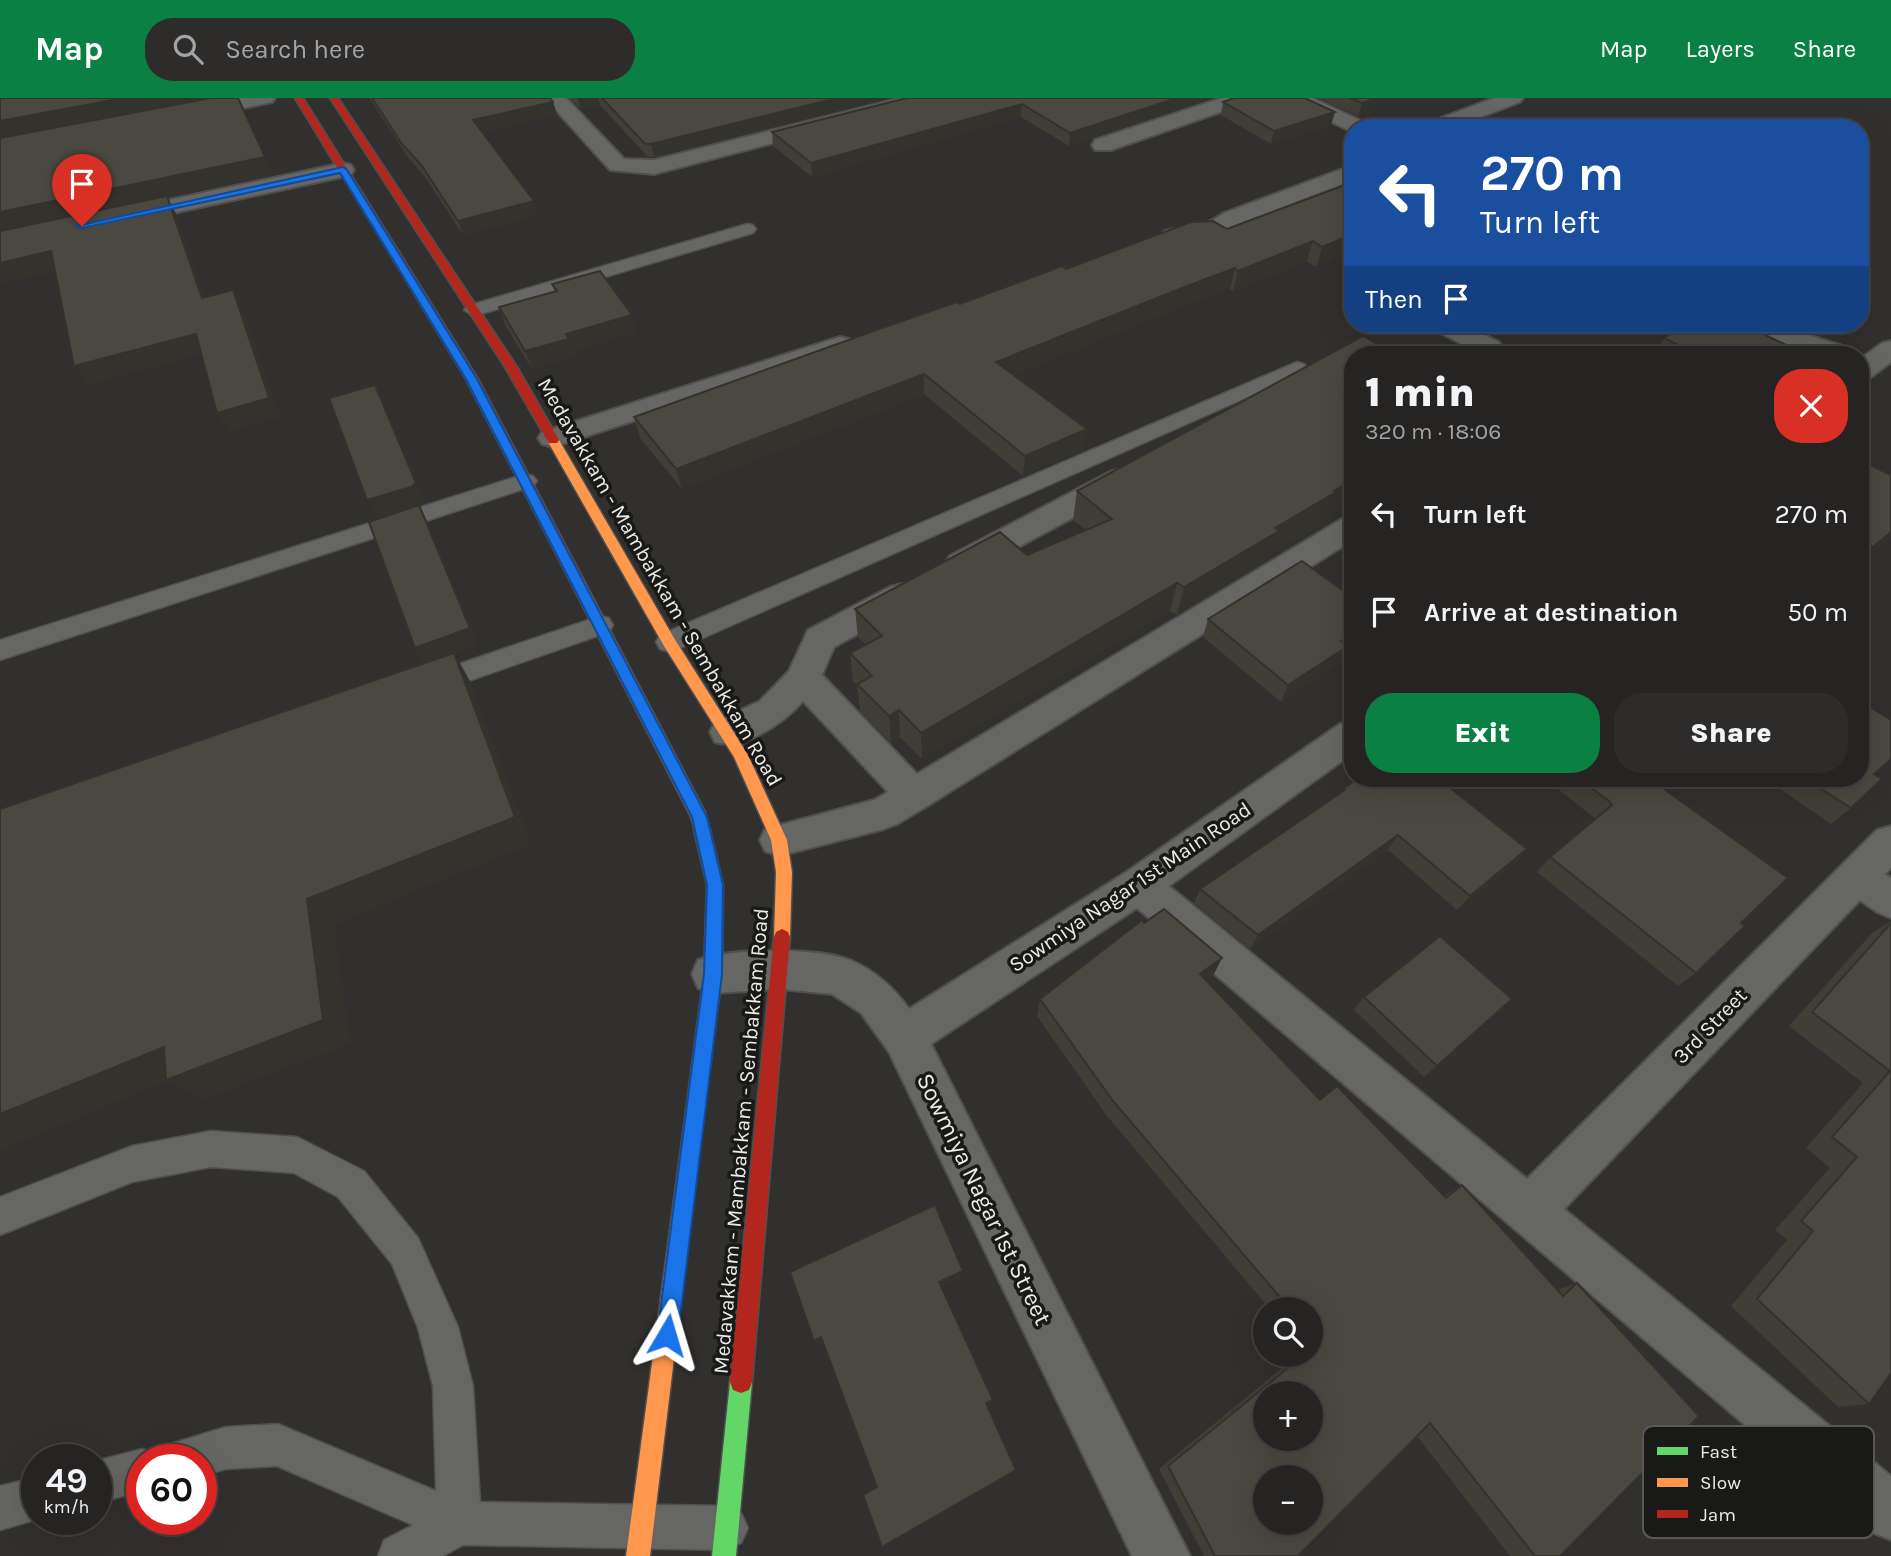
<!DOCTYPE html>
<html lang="en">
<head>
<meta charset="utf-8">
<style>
	body { margin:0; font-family:Karla,sans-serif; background:#2d2c2a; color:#f1f3f6; height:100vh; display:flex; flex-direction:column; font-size:26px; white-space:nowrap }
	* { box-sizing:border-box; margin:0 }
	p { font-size:23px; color:#a3a4a5 }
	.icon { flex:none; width:38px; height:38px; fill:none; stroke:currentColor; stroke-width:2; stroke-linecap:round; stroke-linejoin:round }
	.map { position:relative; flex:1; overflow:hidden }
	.side { position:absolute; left:1344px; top:248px; width:525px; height:441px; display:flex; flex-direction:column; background:#252422; border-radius:28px; box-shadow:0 7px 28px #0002,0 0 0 2px #424140 }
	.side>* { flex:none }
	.hud { position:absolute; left:1344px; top:21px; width:525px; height:214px; border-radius:28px; box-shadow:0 7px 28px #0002,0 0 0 2px #424140; background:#1a4fa0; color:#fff; overflow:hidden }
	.tools { position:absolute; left:1253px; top:1199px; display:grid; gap:14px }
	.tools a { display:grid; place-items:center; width:70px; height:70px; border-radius:50%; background:#252422; box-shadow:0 7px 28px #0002,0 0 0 2px #424140; font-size:35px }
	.speed { position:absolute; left:21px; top:1346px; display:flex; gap:14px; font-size:35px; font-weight:700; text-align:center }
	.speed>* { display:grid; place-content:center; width:91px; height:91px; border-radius:50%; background:#252422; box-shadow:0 7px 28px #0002,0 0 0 2px #424140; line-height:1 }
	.speed small { font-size:18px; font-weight:400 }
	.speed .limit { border:10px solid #d22; background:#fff; color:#111 }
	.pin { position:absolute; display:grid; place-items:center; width:60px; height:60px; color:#fff; margin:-72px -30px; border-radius:50% 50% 50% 0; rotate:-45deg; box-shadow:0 0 7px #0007 }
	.pin .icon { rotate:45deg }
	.me { position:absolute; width:77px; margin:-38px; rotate:7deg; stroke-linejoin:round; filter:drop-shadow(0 0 5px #0008) }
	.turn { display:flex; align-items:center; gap:24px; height:147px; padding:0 21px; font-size:32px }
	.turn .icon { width:91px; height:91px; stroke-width:2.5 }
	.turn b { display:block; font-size:49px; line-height:60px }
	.then { display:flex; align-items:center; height:66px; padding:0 21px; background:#0003; gap:14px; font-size:26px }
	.round { display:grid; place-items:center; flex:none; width:74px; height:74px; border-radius:28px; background:#2d2c2a }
	.head { display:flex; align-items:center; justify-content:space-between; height:119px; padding:0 21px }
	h1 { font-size:42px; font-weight:800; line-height:52px }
	.primary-button { display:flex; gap:14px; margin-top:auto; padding:14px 21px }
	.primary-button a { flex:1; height:80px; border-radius:28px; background:#0b8043; color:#fff; font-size:28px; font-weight:800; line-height:80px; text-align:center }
	.primary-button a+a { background:#2d2c2a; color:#f1f3f6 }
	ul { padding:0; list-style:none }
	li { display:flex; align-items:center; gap:21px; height:98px; padding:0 21px }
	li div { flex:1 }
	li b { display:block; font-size:26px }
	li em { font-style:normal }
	header { display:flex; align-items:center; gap:42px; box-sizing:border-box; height:98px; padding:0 35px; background:#0b8043; color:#fff }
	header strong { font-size:33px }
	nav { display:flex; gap:38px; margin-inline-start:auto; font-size:24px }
	.search { width:490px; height:63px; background:#2d2c2a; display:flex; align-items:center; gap:18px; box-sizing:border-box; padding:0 24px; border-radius:28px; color:#a3a4a5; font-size:26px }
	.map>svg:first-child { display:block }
</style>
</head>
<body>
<header>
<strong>Map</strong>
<div class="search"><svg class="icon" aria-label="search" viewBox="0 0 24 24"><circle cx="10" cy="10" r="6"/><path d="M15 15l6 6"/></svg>Search here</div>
<nav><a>Map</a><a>Layers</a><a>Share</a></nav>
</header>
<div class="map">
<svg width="1891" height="1458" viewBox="0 0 1891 1458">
	<rect width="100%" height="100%" fill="#31302e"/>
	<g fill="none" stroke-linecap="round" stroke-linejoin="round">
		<!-- lane casing -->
		<g stroke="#4f4f4d" stroke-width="3">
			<g id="lane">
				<path d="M747,126L753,127L756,131L753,135L481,216L474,218L464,212L467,208Z"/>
				<path d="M1297,264L1304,266L1307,270L1304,274L678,551L669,554L660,551L656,544L660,537Z"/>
				<path d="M525,376L533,378L537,383L533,388L0,562V542Z"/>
				<path d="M600,518L609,520L613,527L609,534L428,597L418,594L415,587L418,580Z"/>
				<path d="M211,1033L297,1039L364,1073L418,1140L458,1229L473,1288L480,1404L726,1408L741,1415L748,1430L741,1445L726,1452L463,1447L443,1458H378L384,1442L413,1427L277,1368L226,1371L201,1378V1362H161L167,1347L226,1329L278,1326L436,1393L433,1288L418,1230L392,1166L338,1099L294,1075L211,1069L132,1084L0,1137V1099L132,1048Z"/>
				<path d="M142,1351L157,1357L159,1362H142V1393L96,1405V1363Z"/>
				<path d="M37,1379L38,1421L0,1432V1388Z"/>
			</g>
		</g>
		<!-- street casing -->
		<g stroke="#4f4f4d" stroke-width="4">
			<g id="street">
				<path d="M235,0H275L272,4L191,21L184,19L181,15L184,11Z"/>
				<path d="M545,0H566L624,61L654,62L901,0H935L932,4L654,76L610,72Z"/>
				<path d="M1222,0H1252L1249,4L1111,52H1095L1092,47L1095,42Z"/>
				<path d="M1285,0H1312L1368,26L1371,30H1353V34L1288,4Z"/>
				<path d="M1494,0H1523L1520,4L1452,30H1422L1425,26Z"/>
				<path d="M343,65L351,67L354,72L351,77L122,126L114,124L110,119L114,114L122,112Z"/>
				<path d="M1353,67V82L1240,125L1220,139L1173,145L1165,143L1161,138L1165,133C1192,126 1198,133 1224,115Z"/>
				<path d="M1429,226H1462L1499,244L1503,250L1499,256H1481L1433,231Z"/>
				<path d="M1736,226H1774L1852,251L1856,257H1817L1740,231Z"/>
				<path d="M840,239L849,241L853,247L849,253L562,346L552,349L542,346L538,340L542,334Z"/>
				<path d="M1891,243V264L1870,280L1860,282V261L1882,245Z"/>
				<path d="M1121,371L1132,374L1136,381L1132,388L972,474L961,477L950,474L945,466L950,458L1110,374Z"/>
				<path d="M1353,418V442L927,708L897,726L884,731L779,758L765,753L760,742L765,731L874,702L888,694L803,603C785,624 744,653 715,644L710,634L715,624L760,603L789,573L808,532L890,489L902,486L914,489L918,497L914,505L834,549L822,577L917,676L1342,421Z"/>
				<path d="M1353,622V655L1169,788L1527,1081L1877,732L1891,728V770L1885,776L1891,780V820L1877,814L1860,802L1564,1111L1891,1378V1442L1871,1434L1137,810L931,946L1190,1458H1132L889,954L861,915L832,896L781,891L713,895L698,890L692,876L698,862C731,850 820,849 852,863C877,874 894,890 909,911L1125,775L1340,626Z"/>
			</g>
		</g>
		<!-- fast casing -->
		<g stroke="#4f4f4d" stroke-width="3">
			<path id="fast" d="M741,1273L749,1276L752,1284L736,1458H712L730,1284L733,1276Z"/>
		</g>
		<!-- slow casing -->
		<g stroke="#4f4f4d" stroke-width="3">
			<g id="slow">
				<path d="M553,338L559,342L674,540L748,657L787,742L792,774L790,839L788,844L782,847L776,844L774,839L776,774L771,742L734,659L664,548L547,342Z"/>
				<path d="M575,474L582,479L705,714L710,732L708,737H696L691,719L568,479Z"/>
				<path d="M695,1004L702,1007L704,1013L650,1458H626L686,1013L688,1007Z"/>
			</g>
		</g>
		<!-- jam casing -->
		<g stroke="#4f4f4d" stroke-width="3">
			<g id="jam">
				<path d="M295,0H303L478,281L582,479L580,482H570L568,479L466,281Z"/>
				<path d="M330,0H338L517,269L559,342L557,345H549L547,342L505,269Z"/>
				<path d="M702,725L708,727L710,732L723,787L722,876L704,1013L702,1019L695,1022L688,1019L686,1013L704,876L707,787L694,732L696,727Z"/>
				<path d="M782,831L788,834L790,839L752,1284L749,1292L741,1295L733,1292L730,1284L774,839L776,834Z"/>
			</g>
		</g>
		<!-- lane -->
		<use href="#lane" fill="#666664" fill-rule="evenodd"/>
		<!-- street -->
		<use href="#street" fill="#666664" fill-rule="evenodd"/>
		<!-- fast -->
		<use href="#fast" fill="#63d668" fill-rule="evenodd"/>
		<!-- slow -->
		<use href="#slow" fill="#ff974d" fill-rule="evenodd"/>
		<!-- jam -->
		<use href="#jam" fill="#b3261e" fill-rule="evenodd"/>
	</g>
	<!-- wall -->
	<g fill="#403e37">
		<path d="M369,0H550L553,4L557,17L482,34L539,117L463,137L427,82L408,59Z"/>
		<path d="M569,0H890L654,59H648L600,7L581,11Z"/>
		<path d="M907,0H1214L1069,48L1021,19L812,79L773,48L772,34Z"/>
		<path d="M1318,0H1385L1376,3L1373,14L1358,18Z"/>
		<path d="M1223,4L1335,14L1331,27L1271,46L1221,17Z"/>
		<path d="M1353,84V156L1351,155L1316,169L1307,163L1233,193L1230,191L1178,210L1013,277L1084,352L1023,378L924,296L682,391L640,340L634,319L960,206L1066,171L1227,131Z"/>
		<path d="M552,186L637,234L573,253L575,258L532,271L505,227L499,209L555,194Z"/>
		<path d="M1664,240L1803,257H1653Z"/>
		<path d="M1860,362L1891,439L1860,463Z"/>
		<path d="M1077,393L1326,420L1325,423L1272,455L1270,461L1177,517L1170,513L922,661L900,639L891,645L860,613L857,587L853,583L850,555L866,547L858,539L855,511L1027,457L1086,432L1073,422Z"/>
		<path d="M1208,521L1346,552L1340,565L1281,604L1203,539Z"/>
		<path d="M1874,676L1851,710L1831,726L1765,681H1860Z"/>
		<path d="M1545,681H1650L1741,825L1696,875L1678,888L1537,774L1550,759L1596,721Z"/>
		<path d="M1343,691L1527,751L1514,766L1457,812L1388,752L1250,851L1194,805L1200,791L1341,695Z"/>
		<path d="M1891,823V1275L1869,1306L1838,1309L1731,1208L1787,1142L1775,1132L1830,1070L1806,1050L1863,985L1789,928L1872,835Z"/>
		<path d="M1144,825L1213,878L1206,883L1320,1002L1444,1098L1462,1087L1558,1192L1577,1185L1560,1458H1510L1417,1338L1298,1458H1204L1159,1371L1299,1256H1311V1211H1270L1107,1018L1037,918L1040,901Z"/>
		<path d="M1364,899L1512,901L1424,979L1354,912Z"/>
	</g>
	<!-- shaded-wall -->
	<g fill="#34322d">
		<path d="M123,0H224L0,43V23Z"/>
		<path d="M238,0L274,77L167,100L177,117L213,218L202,200L0,135V114Z"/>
		<path d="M578,0H598L600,7L581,11Z"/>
		<path d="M837,0H890L654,59L651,46Z"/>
		<path d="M1177,0H1214L1069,48L1070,35Z"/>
		<path d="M1365,0H1385L1376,3L1373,14L1358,18L1362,5Z"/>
		<path d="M553,4L557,17L477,35L473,22Z"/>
		<path d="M1022,6L1021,19L812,79L811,65Z"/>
		<path d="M1335,14L1331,27L1271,46L1274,33Z"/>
		<path d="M534,103L539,117L463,137L458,123Z"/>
		<path d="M1353,136V148L1351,155L1316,169L1322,149Z"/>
		<path d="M1313,143L1307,163L1233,193L1238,173Z"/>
		<path d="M51,153L64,172L0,187V165Z"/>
		<path d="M1235,170L1230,191L1178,210L995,284L996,264L1182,190Z"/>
		<path d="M233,192L243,211L281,319L229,334L217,315Z"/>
		<path d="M632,217L637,234L573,253L575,258L532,271L525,253L566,236Z"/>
		<path d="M196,236L207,255L88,287L74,268Z"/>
		<path d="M924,276V296L682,391L676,371Z"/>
		<path d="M375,287L384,305L425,403L420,406L377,420L367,402Z"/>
		<path d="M1087,331L1084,352L1023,378L1025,358Z"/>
		<path d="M1353,382V404L1326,420L1325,423L1272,455L1270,461L1177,517L1184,489Z"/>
		<path d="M419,407L428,425L479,547L455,556L471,585L532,746L334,827L351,945L202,1003L168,983L0,1053V1016L164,949L307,801L425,567L415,550Z"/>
		<path d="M1891,434V439L1860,463L1873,449Z"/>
		<path d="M1177,485L1170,513L922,661L921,635Z"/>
		<path d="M1353,536V548L1346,552L1340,565L1281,604L1288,587L1341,543Z"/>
		<path d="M899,612L900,639L891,645L889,618Z"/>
		<path d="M1398,737L1388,752L1250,851L1258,837Z"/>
		<path d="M1527,751L1514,766L1457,812L1470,798Z"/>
		<path d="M1222,860L1213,878L1191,894L1200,876Z"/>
		<path d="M963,1173L962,1180L939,1190V1184Z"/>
		<path d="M821,1239L824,1245L818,1248L814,1243Z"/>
	</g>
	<!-- building -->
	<g fill="#4a4840" stroke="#34322d" stroke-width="2" fill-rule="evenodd">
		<path d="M0,0H123L0,23Z"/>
		<path d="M211,0H238L265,59L0,114V40Z"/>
		<path d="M372,0H550L553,4L473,22L534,103L458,123L422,68L402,46Z"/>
		<path d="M602,0H837L651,46H645Z"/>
		<path d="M907,0H1177L1070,35L1022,6L811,65L772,34Z"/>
		<path d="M1234,0H1305L1335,14L1274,33L1223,4Z"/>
		<path d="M1350,0H1377L1362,5Z"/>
		<path d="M1353,84V136L1322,149L1313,143L1238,173L1235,170L1182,190L996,264L1087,331L1025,358L924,276L676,371L634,319L879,231L957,204L960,206L1062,168L1066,171L1191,124L1213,123L1227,131Z"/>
		<path d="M167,98L202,200L233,192L269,300L217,315L196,236L74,268L51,153L0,165V133Z"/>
		<path d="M600,173L632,217L566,236L569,241L525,253L499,209L557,193L552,186Z"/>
		<path d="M1688,226H1742L1805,256L1802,257H1698L1664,240Z"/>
		<path d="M1363,238L1396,257H1353V382L1334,393L1336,394L1275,430L1279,433L1184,489L1177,485L921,635L899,612L889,618L857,586L872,578L850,555L882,538L855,511L1000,434L1027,457L1112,421L1077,393Z"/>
		<path d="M1418,249L1433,257H1404Z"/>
		<path d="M375,287L416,385L411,389L367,402L329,300Z"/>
		<path d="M1860,362L1891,377V434L1873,449L1860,442Z"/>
		<path d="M419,407L470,530L415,550L369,424Z"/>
		<path d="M1302,463L1353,500V536L1341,543L1348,548L1288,587L1208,521Z"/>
		<path d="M454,555L515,719L307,801L323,922L166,982L164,949L0,1016V711Z"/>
		<path d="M1860,603L1891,622V661L1874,676L1882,681L1851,710L1806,681H1860Z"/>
		<path d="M1357,681H1439L1527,751L1470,798L1398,737L1258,837L1200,791L1345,692L1343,691Z"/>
		<path d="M1579,681H1650L1788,780L1741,825L1745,828L1696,875L1550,759L1612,707L1609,703Z"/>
		<path d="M1164,811L1222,860L1200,876L1320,1002L1337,988L1446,1100L1462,1087L1563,1198L1577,1185L1699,1318L1560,1458H1535L1430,1325L1298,1458H1215L1168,1368L1305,1256H1311V1252L1319,1245L1311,1235V1211H1290L1113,1003L1040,901L1142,822L1144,825ZM1265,1295H1311V1340H1265ZM1265,1379H1311V1424H1265Z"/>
		<path d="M1891,825V1275L1869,1306L1757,1201L1813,1133L1801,1123L1857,1059L1832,1039L1890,973L1812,914Z"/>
		<path d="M1440,838L1512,901L1437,968L1364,899Z"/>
		<path d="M935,1107L963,1173L939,1184L993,1302L986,1305L1016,1372L882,1449L863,1397L877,1389L821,1239L814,1243L790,1174Z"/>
	</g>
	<!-- route -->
	<path fill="#1a73e8" stroke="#114b97" stroke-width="2" d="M343,69L347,72L477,281L707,719L723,787L722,876L678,1237L675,1244L667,1248L660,1244L657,1237L704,876L707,787L692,719L466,281L340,75L82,130L77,128Z"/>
	<g text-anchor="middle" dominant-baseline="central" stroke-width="7" stroke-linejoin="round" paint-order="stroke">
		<!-- street labels -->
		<g font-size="21" fill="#ebebe8" stroke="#191917">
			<text transform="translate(660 484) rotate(60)">Medavakkam - Mambakkam - Sembakkam Road</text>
			<text transform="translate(1130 789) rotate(-34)">Sowmiya Nagar 1st Main Road</text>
			<text transform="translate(1710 928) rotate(-46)">3rd Street</text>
			<text transform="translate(741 1043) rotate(-85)">Medavakkam - Mambakkam - Sembakkam Road</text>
		</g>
		<!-- near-street labels -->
		<g font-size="24" fill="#ebebe8" stroke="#191917">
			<text transform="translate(984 1101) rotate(64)">Sowmiya Nagar 1st Street</text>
		</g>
	</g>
	<!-- legend -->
	<rect x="1643" y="1328" width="231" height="112" rx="10" fill="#191917" stroke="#585856" stroke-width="2"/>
	<rect x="1657" y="1349" width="31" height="8" fill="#63d668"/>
	<rect x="1657" y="1380" width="31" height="9" fill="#ff974d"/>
	<rect x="1657" y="1412" width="31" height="8" fill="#b3261e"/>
	<g font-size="19" fill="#ebebe8">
		<text x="1700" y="1360">Fast</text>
		<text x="1700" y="1391">Slow</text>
		<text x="1700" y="1423">Jam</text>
	</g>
</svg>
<div class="tools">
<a><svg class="icon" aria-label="search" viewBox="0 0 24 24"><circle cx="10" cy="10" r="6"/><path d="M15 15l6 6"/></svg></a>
<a>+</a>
<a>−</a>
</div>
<div class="speed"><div>49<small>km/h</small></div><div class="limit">60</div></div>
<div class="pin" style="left:82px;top:128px;background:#d93025"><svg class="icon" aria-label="arrive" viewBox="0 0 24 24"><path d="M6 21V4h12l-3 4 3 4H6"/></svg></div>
<svg class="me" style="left:667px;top:1237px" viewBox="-20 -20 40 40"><path d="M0-17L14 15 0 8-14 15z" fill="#1a73e8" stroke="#fff" stroke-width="4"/></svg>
<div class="hud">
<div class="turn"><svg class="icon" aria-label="left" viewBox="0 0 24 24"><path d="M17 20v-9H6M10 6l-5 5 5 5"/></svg><div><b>270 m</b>Turn left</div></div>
<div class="then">Then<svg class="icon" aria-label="arrive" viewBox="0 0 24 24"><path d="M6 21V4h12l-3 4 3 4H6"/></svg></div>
</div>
<section class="side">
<div class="head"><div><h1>1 min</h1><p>320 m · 18:06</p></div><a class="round" style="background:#d93025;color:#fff"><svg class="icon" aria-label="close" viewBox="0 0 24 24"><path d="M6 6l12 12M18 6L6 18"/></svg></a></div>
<ul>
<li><svg class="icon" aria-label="left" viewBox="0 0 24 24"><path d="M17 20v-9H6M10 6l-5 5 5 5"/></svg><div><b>Turn left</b></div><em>270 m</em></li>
<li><svg class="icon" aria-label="arrive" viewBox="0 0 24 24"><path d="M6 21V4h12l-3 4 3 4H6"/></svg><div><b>Arrive at destination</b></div><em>50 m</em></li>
</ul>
<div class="primary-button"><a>Exit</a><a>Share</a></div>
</section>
</div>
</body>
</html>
